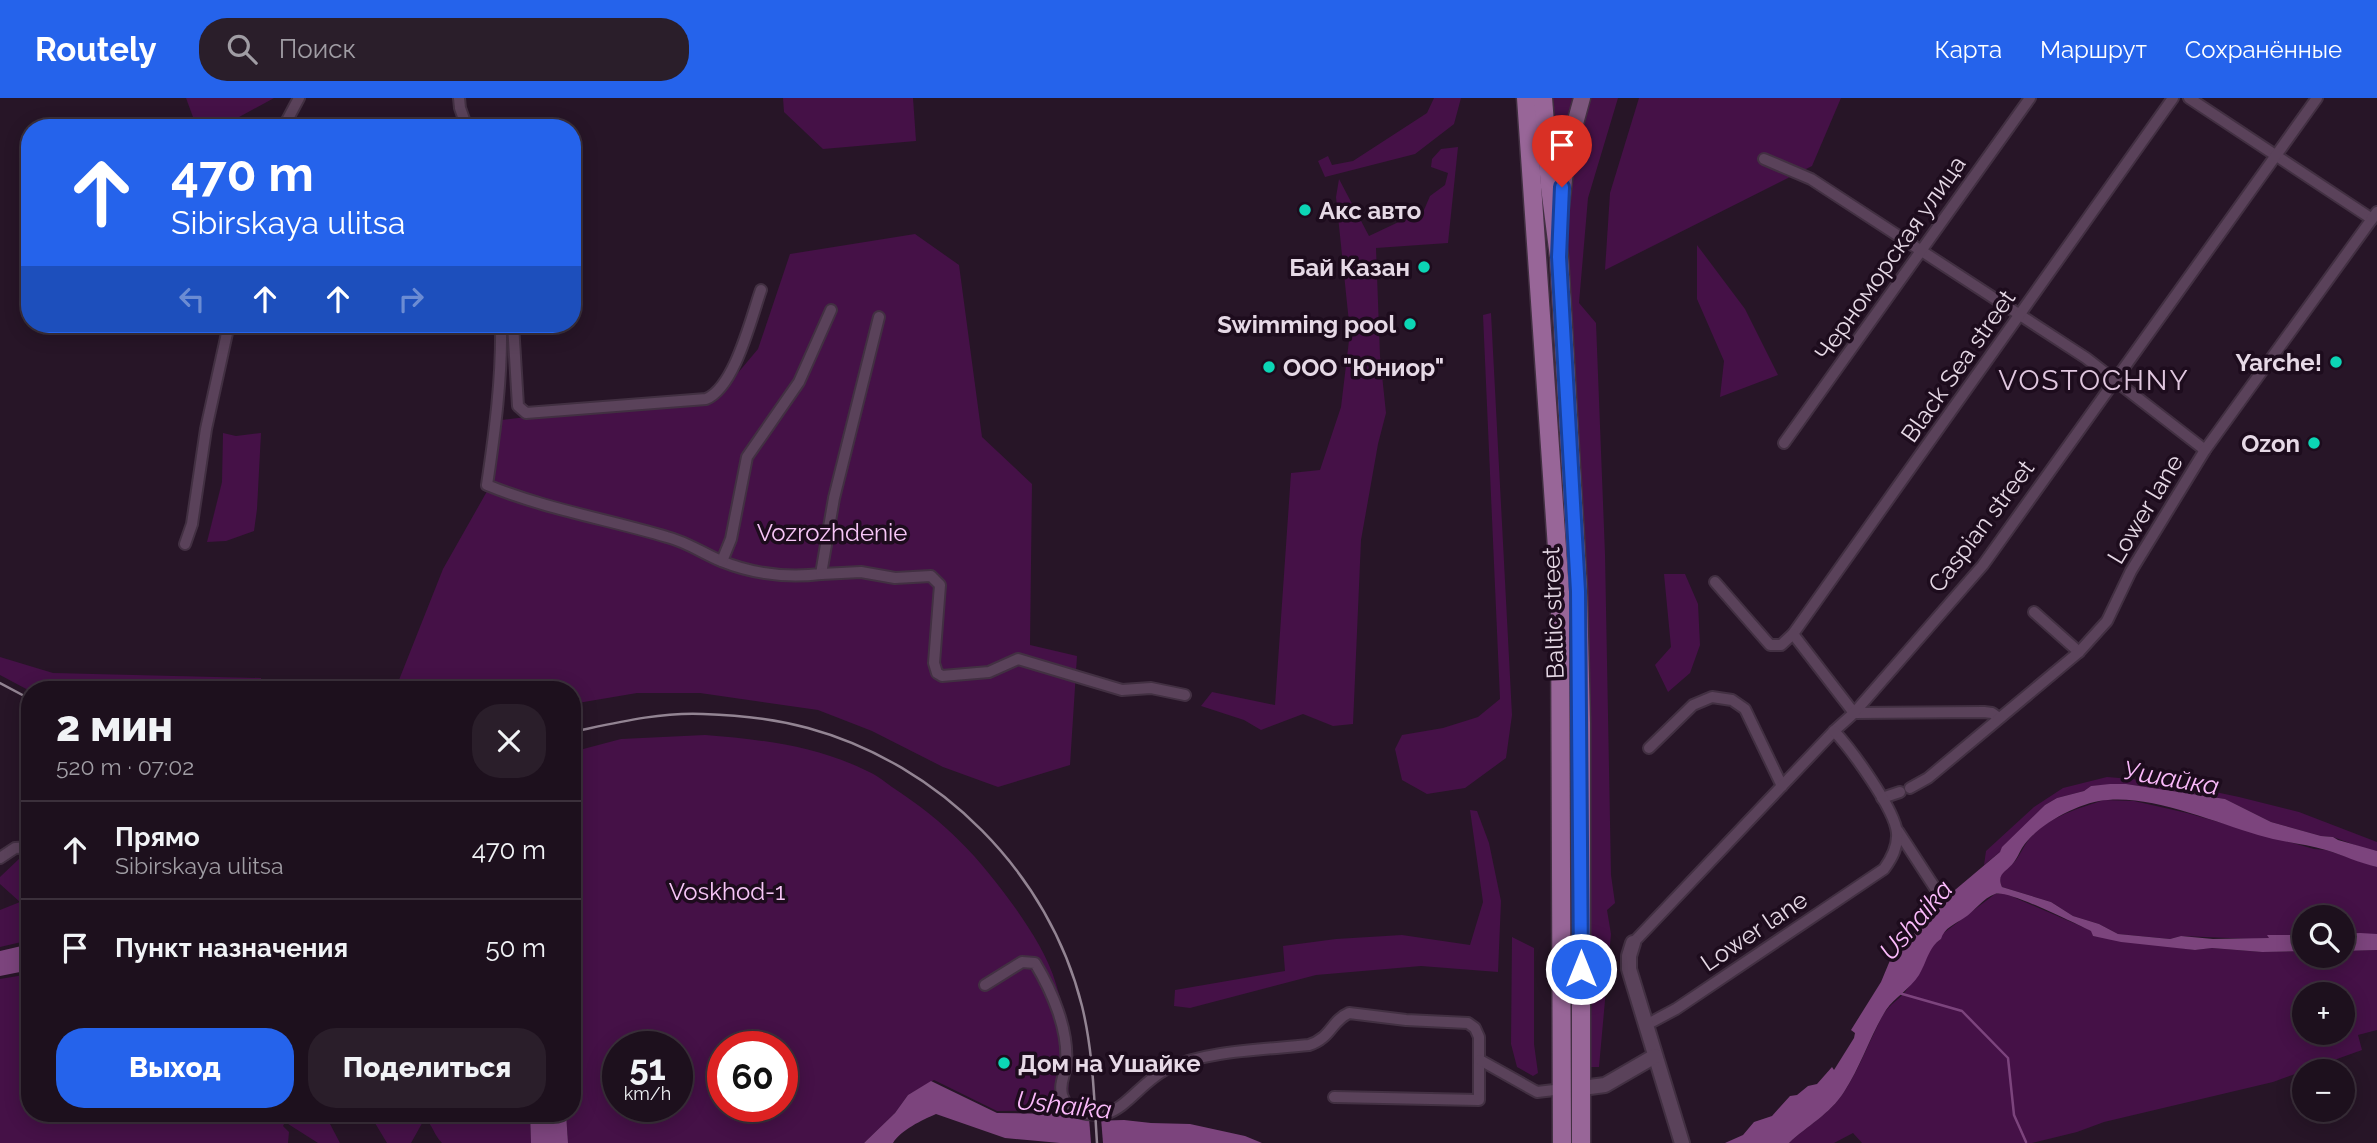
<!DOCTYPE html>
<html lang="ru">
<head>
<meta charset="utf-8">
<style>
	body { margin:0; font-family:Raleway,sans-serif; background:#2a1e2a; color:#f1f3f6; height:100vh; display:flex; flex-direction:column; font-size:26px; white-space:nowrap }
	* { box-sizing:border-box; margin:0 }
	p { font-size:23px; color:#a09da4 }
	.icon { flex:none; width:38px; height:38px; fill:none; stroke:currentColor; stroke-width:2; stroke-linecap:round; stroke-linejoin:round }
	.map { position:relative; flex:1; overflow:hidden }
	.drawer { position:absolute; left:21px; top:583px; width:560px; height:441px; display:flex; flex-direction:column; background:#1d101d; border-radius:28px; box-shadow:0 4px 18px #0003,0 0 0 2px #3b303b }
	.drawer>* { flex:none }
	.top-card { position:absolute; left:21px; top:21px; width:560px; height:214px; border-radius:28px; box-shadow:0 4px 18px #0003,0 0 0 2px #3b303b; background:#2563eb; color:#fff; overflow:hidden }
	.fabs { position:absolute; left:2292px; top:807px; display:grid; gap:14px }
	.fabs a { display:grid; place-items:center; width:63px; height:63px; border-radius:50%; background:#1d101d; box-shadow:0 4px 18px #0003,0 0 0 2px #3b303b; font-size:35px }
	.speed { position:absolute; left:602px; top:933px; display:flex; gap:14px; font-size:35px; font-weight:700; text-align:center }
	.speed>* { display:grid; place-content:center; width:91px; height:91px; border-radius:50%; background:#1d101d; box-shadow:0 4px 18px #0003,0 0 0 2px #3b303b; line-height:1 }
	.speed small { font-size:18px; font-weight:400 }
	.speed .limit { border:10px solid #d22; background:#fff; color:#111 }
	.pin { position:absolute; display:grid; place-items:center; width:60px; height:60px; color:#fff; margin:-72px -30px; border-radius:50% 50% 50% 0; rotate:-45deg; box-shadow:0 0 7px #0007 }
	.pin .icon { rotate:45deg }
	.me { position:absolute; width:77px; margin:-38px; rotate:0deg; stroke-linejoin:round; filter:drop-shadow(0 0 5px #0008) }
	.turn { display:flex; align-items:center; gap:24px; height:147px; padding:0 35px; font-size:32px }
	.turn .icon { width:91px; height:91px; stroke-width:2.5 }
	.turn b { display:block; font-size:49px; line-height:60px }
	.lanes { display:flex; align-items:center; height:66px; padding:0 35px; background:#0003; justify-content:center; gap:35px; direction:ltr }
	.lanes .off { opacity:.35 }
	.round { display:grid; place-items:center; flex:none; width:74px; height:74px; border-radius:28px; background:#2a1e2a }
	.headline { display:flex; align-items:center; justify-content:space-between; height:119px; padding:0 35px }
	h1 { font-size:42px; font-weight:800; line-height:52px }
	.button { display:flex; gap:14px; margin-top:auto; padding:14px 35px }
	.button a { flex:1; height:80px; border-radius:28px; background:#2563eb; color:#fff; font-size:28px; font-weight:800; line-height:80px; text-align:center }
	.button a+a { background:#2a1e2a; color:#f1f3f6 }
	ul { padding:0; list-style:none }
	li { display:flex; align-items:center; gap:21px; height:98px; padding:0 35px; border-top:2px solid #3b303b }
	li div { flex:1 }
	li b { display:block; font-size:26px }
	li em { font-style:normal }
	header { display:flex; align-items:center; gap:42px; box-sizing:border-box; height:98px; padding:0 35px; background:#2563eb; color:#fff }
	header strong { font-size:33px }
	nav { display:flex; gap:38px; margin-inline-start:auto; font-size:24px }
	.search { width:490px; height:63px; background:#2a1e2a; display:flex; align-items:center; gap:18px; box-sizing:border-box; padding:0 24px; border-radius:28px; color:#a09da4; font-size:26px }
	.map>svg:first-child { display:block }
</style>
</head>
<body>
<header>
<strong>Routely</strong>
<div class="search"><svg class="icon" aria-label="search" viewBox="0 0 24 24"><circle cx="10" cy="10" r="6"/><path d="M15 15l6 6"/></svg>Поиск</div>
<nav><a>Карта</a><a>Маршрут</a><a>Сохранённые</a></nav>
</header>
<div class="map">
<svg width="2377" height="1045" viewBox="0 0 2377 1045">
	<rect width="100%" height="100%" fill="#271527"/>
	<!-- green -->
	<g fill="#451147" fill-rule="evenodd">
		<path d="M186,0H274L219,30H197Z"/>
		<path d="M783,0H913L916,43L823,51L784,14Z"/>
		<path d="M1434,0H1461L1454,26L1415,56L1325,79L1318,63L1328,58L1332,67L1353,63L1427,15Z"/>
		<path d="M1553,0H1574L1565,31L1554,83L1549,25H1555Z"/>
		<path d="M1585,0H1618L1588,100L1579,205L1596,225L1605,456L1611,777L1615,805L1607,812L1611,836L1599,969H1590L1592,880L1586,827L1563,168V94Z"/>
		<path d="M1639,0H1841L1812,68L1605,172L1610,95Z"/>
		<path d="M1458,49L1448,145L1376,150L1380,258L1386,315L1378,346L1361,442L1353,626L1333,628L1303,616L1261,632L1244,622L1201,608L1212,594L1275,607L1291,375L1320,372L1341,309L1350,234L1336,99L1339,81L1369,138L1424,112L1430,98L1445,87L1448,75L1431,69L1432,61L1441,51Z"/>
		<path d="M915,136L959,167L982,339L1032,386L1030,547L1077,558L1070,667L998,689L943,669L872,633L818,612L700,595H637L572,606V592H395L443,471L490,388L501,322L721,295L758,251L790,156Z"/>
		<path d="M1697,147L1745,211L1778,277L1720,299L1724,263L1697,201Z"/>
		<path d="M1491,215L1512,617L1506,660L1465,690L1427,696L1402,682L1395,651L1402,637L1443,630L1478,619L1500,601L1483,217Z"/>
		<path d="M223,335L236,338L261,335L257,411L254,433L226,443L207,444L222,384Z"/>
		<path d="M1664,476H1685L1698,506L1700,547L1690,575L1668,594L1655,567L1671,549Z"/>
		<path d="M0,559L53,575L261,580V583H267V589H274L275,591L30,593L0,577Z"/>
		<path d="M705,637C759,641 816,648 865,672C875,676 884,683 892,689C947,725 978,758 1016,811C1032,834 1048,859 1056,886C1069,927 1071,969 1067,1012L997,1013L934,982L908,997L895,1015L864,1045H568L566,1015H572V654L621,641ZM618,948H677V1008H618ZM723,948H782V1008H723Z"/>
		<path d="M2107,679L2168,684L2239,699L2299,714L2377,744V753L2363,750L2333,739L2321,738L2271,724L2225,701L2126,686L2091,688L2084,693L2057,700L2045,707L2000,754L1984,767L1986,753L2034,709L2063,690Z"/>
		<path d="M2104,702L2134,703L2187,715L2314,751L2326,752L2377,769V836H2343V819H2305V837H2268L2270,840L2253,841L2181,838L2170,841L2118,836L2099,826L2073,818L2051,804L2002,789C1997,777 2003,775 2011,767C2019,761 2023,748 2030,740C2050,718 2077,711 2104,702Z"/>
		<path d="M1470,712L1477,713L1489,745L1501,803L1498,874L1421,868L1316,877L1190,910L1174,908L1175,892L1285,873L1283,848L1336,841L1402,837L1470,847L1483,804Z"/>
		<path d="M30,759V842L0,849V812L20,804L0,786V779L20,760Z"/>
		<path d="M2004,795L2092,833L2093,838L2195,852L2212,850L2262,854L2305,853V858H2343V853L2377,852V932L2358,937L2362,952L2273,984L2104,1024L2077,1034L2032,1045H1862L1853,1035L1834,1045H1789C1807,1028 1830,1016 1844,994C1860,970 1869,943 1883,917C1889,906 1901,901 1908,890C1918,874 1925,852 1941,841V837L1995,796ZM2305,896H2343V934H2305Z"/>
		<path d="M1512,839L1534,850V946L1538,975L1533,978L1517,969L1511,946Z"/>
		<path d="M30,876V1015H312L329,1024L340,1045H318L285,1024L283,1028L289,1034L288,1045H0V881Z"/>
		<path d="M369,1015H530L531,1045H442C434,1037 433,1028 425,1020L411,1045H387Z"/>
	</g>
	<!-- water -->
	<g fill="#7c447d">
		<path d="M2110,686H2126L2225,701L2271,724L2321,738L2333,739L2338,742L2377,753V769C2359,765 2343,757 2326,752C2305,746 2281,744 2258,737C2214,724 2154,698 2108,702C2081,703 2036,727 2022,750C2019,755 2017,760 2014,764C2007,774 1996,775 2002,789L2051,804L2073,818L2099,826L2118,836L2170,841L2181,838L2213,841L2269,840L2267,837H2305V853L2262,854L2212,850L2195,852L2121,844L2093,838L2091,833C2076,826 2007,791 1995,796C1983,800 1974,814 1964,820C1955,826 1944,830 1941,841C1928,850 1927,864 1919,877C1910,891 1895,899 1886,912C1870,938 1861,968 1844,994C1830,1016 1807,1028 1789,1045H1725L1743,1037L1754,1024L1772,1018L1790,998L1797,997L1808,988L1817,986L1832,969L1834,972L1854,940L1855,935L1851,932L1881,884L1891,860L1899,851L1949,797L2000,754L2002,749L2045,707L2057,700L2084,693L2091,688Z"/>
		<path d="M2360,835L2377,836V852L2343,853V836Z"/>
		<path d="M30,846V872L0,878V853Z"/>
		<path d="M931,983L997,1015L1066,1016L1090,1023L1124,1022L1151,1025L1190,1026L1245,1038L1262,1045H1060L1005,1040L936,1016C922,1022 901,1032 893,1045H864L895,1015L908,997Z"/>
		<path d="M530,1015H566L568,1045H531Z"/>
	</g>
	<!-- pier -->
	<path fill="#271527" d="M1089,1020H1101L1103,1045H1091Z"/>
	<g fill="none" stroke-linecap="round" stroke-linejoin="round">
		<!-- stream -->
		<path stroke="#7c447d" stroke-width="2.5" d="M1899,895L1962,913L2008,960L2014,1017L2026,1044"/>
		<!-- minor casing -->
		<g stroke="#423042" stroke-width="14">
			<g id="minor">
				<path d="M459,0L460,10L467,30"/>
				<path d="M2189,0L2372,121"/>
				<path d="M283,30L299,0"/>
				<path d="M1764,61L1811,81L2086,260L2205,352"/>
				<path d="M501,226C502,280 495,333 487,387C545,411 607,421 667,439C687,444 702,455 721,463C753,476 787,480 821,476L834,400L879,219"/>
				<path d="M513,226L518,308L526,315L706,301C735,289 751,220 761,192"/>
				<path d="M1784,345L2030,0"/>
				<path d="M185,446L192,426L206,331L229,226"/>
				<path d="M722,463L731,441L747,359L799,284L831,212"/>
				<path d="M821,476L861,474L895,480L931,478L940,487L934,565L937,575L942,578L989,574L1018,561L1122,592L1151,590L1185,597"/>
				<path d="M1715,484L1770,547H1781L1793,536L2173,0"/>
				<path d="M2034,514L2079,554"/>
				<path d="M1793,536L1854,615L1984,614L1992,615L1999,620"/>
				<path d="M1649,650L1693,607L1712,599L1732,602L1745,611L1782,688"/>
				<path d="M1910,690L1928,680L2079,554L2107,523L2131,473L2205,352L2377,114"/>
				<path d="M1882,700L1900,694"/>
				<path d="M1898,733L1937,793"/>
				<path d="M0,760L15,750L30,749"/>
				<path d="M1633,845L1834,633L1854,615L1983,467L2317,0"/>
				<path d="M985,887L1022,864L1035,865C1052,893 1069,932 1066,966C1065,978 1059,984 1062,997C1068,1016 1090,1019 1107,1015C1125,1011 1145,981 1167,971C1207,952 1265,952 1309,947C1331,940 1331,923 1349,915L1406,922L1468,925L1475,930L1479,939V1002L1334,999"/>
				<path d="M1646,927L1676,911L1884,771C1892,760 1898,749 1897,735C1895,711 1851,651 1834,633"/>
				<path d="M1480,962L1537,994L1563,991"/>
			</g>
		</g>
		<!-- tertiary casing -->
		<g stroke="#423042" stroke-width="18">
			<g id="tertiary">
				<path d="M1633,845L1629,858V871L1682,1045"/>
				<path d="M1582,990L1605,987L1655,958"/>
			</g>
		</g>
		<!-- secondary casing -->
		<g stroke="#423042" stroke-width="19">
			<path id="secondary" d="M1559,125L1567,55L1582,0"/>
		</g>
		<!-- primary casing -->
		<g stroke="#423042" stroke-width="21">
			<g id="primary">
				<path d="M1526,0L1560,494L1562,1045"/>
				<path d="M1543,0L1550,89L1559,159L1578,493L1581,625V1045"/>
			</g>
		</g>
		<!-- minor -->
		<use href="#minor" stroke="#5a425a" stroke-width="10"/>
		<!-- tertiary -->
		<use href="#tertiary" stroke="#5a425a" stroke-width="14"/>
		<!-- secondary -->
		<use href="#secondary" stroke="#7d577d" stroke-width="16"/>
		<!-- primary -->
		<use href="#primary" stroke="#986698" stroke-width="18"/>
		<!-- rail -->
		<g stroke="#938493" stroke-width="2.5">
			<path d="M0,585L30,601"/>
			<path d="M572,634C615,625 659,614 703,616C738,617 774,621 808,630C940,666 1049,775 1082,908C1093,953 1094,999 1097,1045"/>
		</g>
	</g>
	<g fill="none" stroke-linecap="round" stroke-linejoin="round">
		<!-- route casing -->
		<g stroke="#184099" stroke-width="18">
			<path id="route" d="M1562,89L1559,159L1578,493L1581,871"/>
		</g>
		<!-- route -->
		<use href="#route" stroke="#2563eb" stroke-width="12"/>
	</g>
	<!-- markers -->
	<g fill="#0cd5b5" stroke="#1d0c1d" stroke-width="2.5">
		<circle cx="1305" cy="112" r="7"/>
		<circle cx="1424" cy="169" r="7"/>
		<circle cx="1410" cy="226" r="7"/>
		<circle cx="2336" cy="264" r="7"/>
		<circle cx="1269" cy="269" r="7"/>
		<circle cx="2314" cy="345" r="7"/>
		<circle cx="1004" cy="965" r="7"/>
	</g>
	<g text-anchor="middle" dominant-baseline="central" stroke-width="7" stroke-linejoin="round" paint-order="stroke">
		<!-- poi labels -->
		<g font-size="24" font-weight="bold" fill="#e6d9e6" stroke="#1d0c1d" text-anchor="end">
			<text x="1319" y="112" text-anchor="start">Акс авто</text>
			<text x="1410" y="169">Бай Казан</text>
			<text x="1396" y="226">Swimming pool</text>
			<text x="2322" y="264">Yarche!</text>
			<text x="1283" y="269" text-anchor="start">ООО "Юниор"</text>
			<text x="2300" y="345">Ozon</text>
			<text x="1018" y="965" text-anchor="start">Дом на Ушайке</text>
		</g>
		<!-- street labels -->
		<g font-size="24" fill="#e6d9e6" stroke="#1d0c1d">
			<text transform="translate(1890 160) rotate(-55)">Черноморская улица</text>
			<text transform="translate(1958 268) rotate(-55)">Black Sea street</text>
			<text transform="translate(2145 411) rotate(-59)">Lower lane</text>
			<text transform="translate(1981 428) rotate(-53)">Caspian street</text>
			<text transform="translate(1553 515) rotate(-92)">Baltic street</text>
			<text transform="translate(1754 833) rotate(-34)">Lower lane</text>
		</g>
		<!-- park labels -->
		<g font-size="24" fill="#f7c6f7" stroke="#1d0c1d">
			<text x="832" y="434">Vozrozhdenie</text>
			<text x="727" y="793">Voskhod-1</text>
		</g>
		<!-- water labels -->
		<g font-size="26" font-style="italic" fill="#fbbafb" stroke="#1d0c1d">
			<text transform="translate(2171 680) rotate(10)">Ушайка</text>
			<text transform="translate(1916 822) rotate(-49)">Ushaika</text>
			<text transform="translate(1064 1007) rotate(6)">Ushaika</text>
		</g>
		<!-- quarter labels -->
		<g font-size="28" letter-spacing="2" fill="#e1c8e0" stroke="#1d0c1d">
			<text x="2094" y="282">VOSTOCHNY</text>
		</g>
	</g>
</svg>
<div class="fabs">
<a><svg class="icon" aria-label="search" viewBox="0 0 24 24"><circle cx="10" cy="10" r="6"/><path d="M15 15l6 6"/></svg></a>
<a>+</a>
<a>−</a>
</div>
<div class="speed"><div>51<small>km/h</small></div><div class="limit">60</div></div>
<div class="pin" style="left:1562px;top:89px;background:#d93025"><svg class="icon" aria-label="arrive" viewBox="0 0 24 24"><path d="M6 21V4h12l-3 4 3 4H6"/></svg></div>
<svg class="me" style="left:1581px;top:871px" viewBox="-20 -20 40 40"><circle r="17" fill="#2563eb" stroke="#fff" stroke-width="3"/><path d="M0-11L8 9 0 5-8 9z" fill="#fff"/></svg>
<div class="top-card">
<div class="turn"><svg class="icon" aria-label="ahead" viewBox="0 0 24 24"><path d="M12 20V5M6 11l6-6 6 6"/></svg><div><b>470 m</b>Sibirskaya ulitsa</div></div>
<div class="lanes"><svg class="icon off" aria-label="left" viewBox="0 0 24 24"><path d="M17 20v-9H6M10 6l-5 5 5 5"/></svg><svg class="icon" aria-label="ahead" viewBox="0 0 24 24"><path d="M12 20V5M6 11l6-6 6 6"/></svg><svg class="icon" aria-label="ahead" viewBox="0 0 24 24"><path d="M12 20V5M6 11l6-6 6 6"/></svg><svg class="icon off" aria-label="right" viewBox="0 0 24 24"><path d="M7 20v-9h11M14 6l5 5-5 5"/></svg></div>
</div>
<section class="drawer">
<div class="headline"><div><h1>2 мин</h1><p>520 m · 07:02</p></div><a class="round"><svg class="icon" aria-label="close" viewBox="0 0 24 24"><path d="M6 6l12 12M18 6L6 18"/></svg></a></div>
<ul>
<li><svg class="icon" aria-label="ahead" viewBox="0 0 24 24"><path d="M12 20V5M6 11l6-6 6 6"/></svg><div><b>Прямо</b><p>Sibirskaya ulitsa</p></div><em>470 m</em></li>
<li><svg class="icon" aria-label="arrive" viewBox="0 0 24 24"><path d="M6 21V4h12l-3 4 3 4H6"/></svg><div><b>Пункт назначения</b></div><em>50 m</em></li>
</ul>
<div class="button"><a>Выход</a><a>Поделиться</a></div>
</section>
</div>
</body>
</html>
